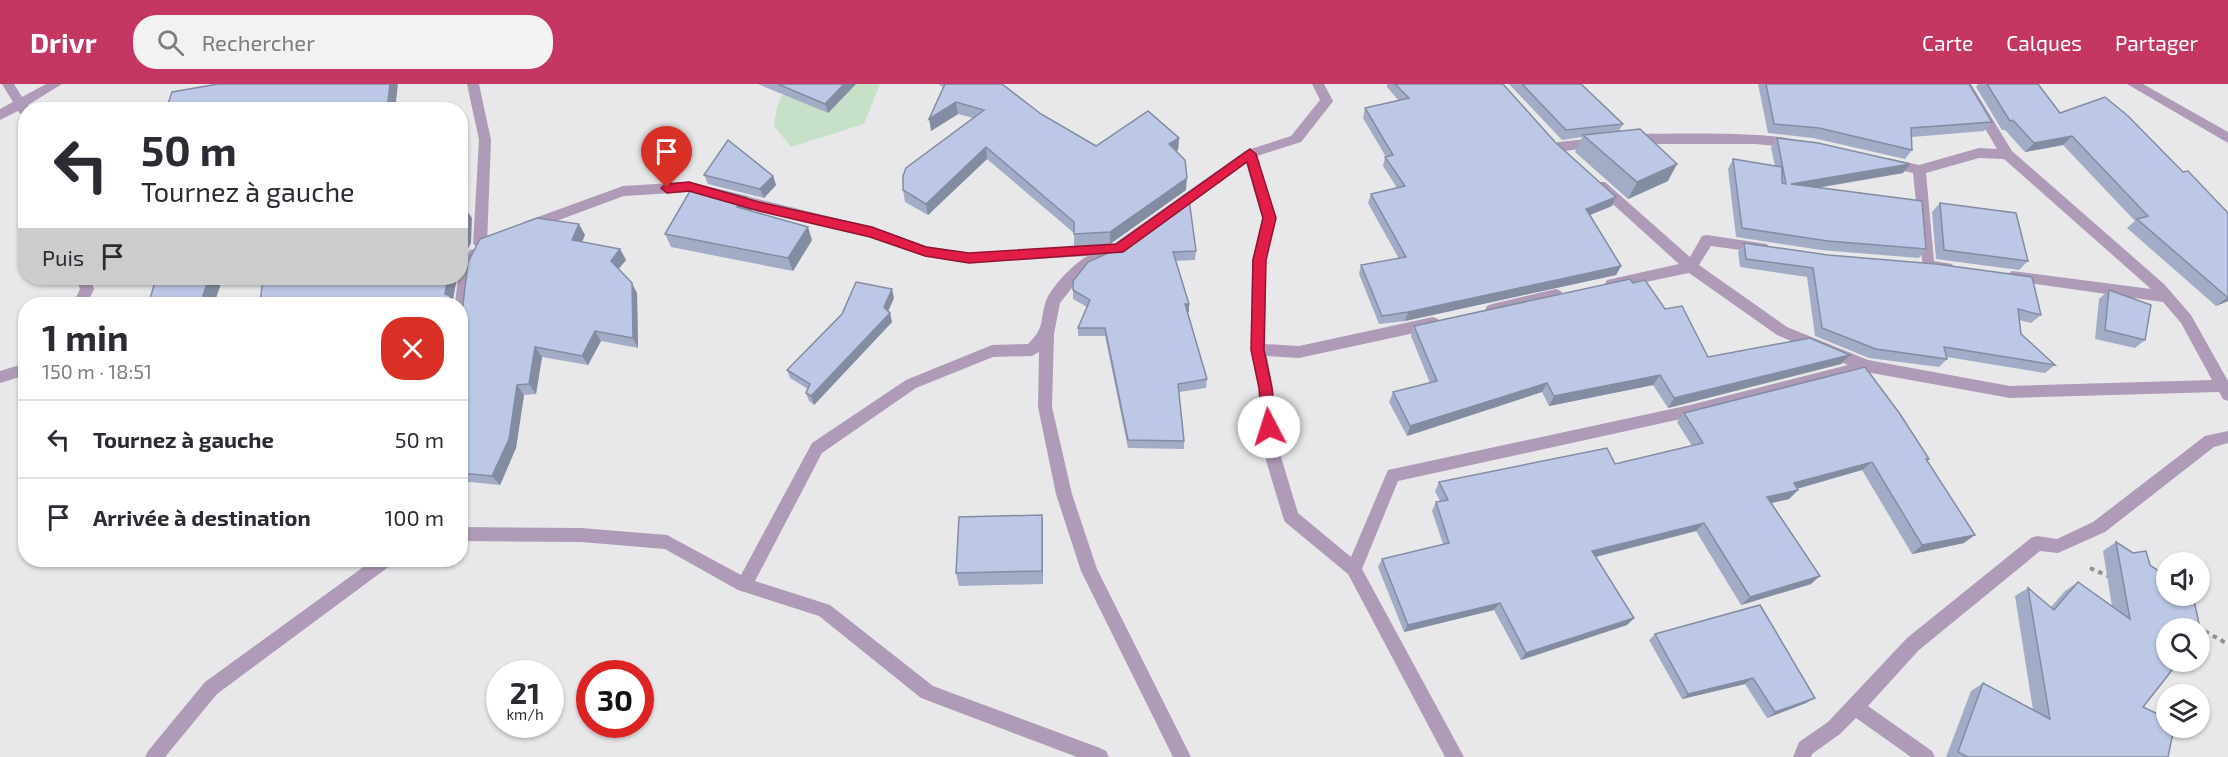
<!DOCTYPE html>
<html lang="fr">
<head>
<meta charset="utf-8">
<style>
	body { margin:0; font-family:"Exo 2",sans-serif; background:#f2f2f3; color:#2b2b33; height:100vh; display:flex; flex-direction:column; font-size:22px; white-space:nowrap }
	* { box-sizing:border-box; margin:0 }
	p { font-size:20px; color:#7c7c81 }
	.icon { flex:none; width:33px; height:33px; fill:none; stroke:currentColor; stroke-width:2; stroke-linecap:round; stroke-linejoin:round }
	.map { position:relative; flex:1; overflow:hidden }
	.panel { position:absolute; left:18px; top:213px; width:450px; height:270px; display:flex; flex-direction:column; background:#fff; border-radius:24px; box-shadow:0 2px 4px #0004 }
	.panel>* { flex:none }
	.top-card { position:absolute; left:18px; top:18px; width:450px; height:183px; border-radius:24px; box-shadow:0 2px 4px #0004; background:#fff; color:#2b2b33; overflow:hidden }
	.buttons { position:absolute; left:2156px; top:468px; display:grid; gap:12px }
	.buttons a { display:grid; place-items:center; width:54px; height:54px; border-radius:50%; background:#fff; box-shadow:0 2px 4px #0004; font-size:30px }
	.speed { position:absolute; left:486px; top:576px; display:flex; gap:12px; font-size:30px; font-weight:700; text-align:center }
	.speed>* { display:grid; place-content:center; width:78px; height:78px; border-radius:50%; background:#fff; box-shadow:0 2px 4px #0004; line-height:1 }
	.speed small { font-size:15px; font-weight:400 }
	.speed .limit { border:9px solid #d22; background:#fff; color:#111 }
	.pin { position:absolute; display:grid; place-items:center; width:51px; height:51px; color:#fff; margin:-62px -26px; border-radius:50% 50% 50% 0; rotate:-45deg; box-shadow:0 0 6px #0007 }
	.pin .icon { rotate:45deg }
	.me { position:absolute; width:66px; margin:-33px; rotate:355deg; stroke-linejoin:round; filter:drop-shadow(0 0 4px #0008) }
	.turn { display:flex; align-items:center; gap:21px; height:126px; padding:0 24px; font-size:27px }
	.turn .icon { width:78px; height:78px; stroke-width:2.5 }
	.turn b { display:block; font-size:42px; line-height:51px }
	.then { display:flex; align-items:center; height:57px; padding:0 24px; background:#0003; gap:12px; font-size:22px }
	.round { display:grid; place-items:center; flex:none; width:63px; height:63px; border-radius:24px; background:#f2f2f3 }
	.summary { display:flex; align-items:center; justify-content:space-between; height:102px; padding:0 24px }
	h1 { font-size:36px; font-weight:700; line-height:45px }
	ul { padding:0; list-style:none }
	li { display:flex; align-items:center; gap:18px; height:78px; padding:0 24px; border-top:2px solid #e1e1e2 }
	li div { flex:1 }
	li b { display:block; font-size:22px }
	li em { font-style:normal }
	header { display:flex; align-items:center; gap:36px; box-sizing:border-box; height:84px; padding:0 30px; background:#c53763; color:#fff }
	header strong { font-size:28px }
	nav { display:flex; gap:33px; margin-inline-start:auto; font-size:21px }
	.search { width:420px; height:54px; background:#f2f2f3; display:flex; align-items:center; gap:15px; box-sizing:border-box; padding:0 21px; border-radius:24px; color:#7c7c81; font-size:22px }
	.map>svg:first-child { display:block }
</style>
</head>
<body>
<header>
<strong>Drivr</strong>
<div class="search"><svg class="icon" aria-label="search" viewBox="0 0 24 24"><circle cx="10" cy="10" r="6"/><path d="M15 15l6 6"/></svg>Rechercher</div>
<nav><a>Carte</a><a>Calques</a><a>Partager</a></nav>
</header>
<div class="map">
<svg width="2228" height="673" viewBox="0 0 2228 673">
	<rect width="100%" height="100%" fill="#e8e8ea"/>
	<!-- green -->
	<path fill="#c7e1c8" d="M792,0H880L864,40L791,63L774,42C776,24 778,13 792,0Z"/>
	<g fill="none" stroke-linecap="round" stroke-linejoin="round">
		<!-- path -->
		<g stroke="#909091" stroke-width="4" stroke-dasharray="4.5 4.5" stroke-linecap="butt">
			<path d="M2090,484L2110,493"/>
			<path d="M2197,543L2228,560"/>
		</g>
		<!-- minor -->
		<g fill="#af9bb7" fill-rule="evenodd">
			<path d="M2,0H14L22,13L46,0H62L28,21L30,26H26V33L22,32L18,27L0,36V25L13,18Z"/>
			<path d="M467,0H479L491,56L487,160L480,165L473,160L479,56Z"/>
			<path d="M1312,0H1324L1333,17L1331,20L1301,58L1257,72L1276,134L1266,176L1265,260L1299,262L1433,233L1438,235L1440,239L1438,243L1433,245L1299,274L1267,272L1273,304L1278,363L1298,429L1351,473L1388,386L1690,321L1848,281L1777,251L1689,189L1612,205L1607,204L1605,200L1607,196L1679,180L1595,104L1593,101L1595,98H1605L1690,173L1702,152L1707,151L1767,160L1769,164L1767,168L1762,169L1711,162L1699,181L1787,243L1868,276L2010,302L2212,296L2181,239L2163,218L2007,196L2005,192L2012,187L2151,205L2004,75L1979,74L1926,89L1934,177L1952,180L1954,184L1947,189L1923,186L1913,89L1883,82L1881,79L1888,74L1919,81L1979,64L1997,65L1959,0H1971L2012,67L2164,200L2191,231L2228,297V317L2223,315L2219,308L2010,314L1866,288L1690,333L1398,397L1362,485L1464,673H1445L1348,490L1285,438L1283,433L1262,363L1259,304L1251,266L1252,176L1262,134L1246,79L1123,169L1087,185L1060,219L1054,250L1052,323L1072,410L1097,485L1191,673H1173L1081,487L1056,410L1038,323L1039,268L1032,272L993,273L916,304L822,369L755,497L830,521L933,602L1100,664L1106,667L1109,673H1077L921,614L819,532L738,506L665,465L581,458L460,457V443L581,444L667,451L741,491L812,359L906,296L992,261L1028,260C1046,242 1039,238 1046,217C1051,203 1075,178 1088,172L969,179L925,172L870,153L689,108L624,112L529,147L522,142L524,138L623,102L689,98L872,143L926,162L969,169L1111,162L1245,67L1291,52L1320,16Z"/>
			<path d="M2127,0H2143L2228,48V59Z"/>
			<path d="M1629,50C1654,50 1790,46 1800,59L1794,64L1756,60H1629L1623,55Z"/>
			<path d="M1597,54L1603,59L1602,62L1558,68L1552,63L1558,58Z"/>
			<path d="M475,165L482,170L473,188L467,239L460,245V220H455L458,194H460V185L470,166Z"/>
			<path d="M76,194H90L94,205L87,220H73L80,205Z"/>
			<path d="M1556,205L1561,207L1563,211L1561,215L1492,232L1487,230L1485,226L1487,222L1492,220Z"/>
			<path d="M26,279V291L0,299V287Z"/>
			<path d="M2228,347V359L2214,363L2105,448L2058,469L2040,467L1919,566L1868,622L1932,667L1935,673H1911L1856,634L1840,650L1812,670L1811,673H1793L1799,658L1828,638L1907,554L2031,454L2037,452L2057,455L2093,438L2205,352Z"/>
			<path d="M373,476H393L391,481L217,610L165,673H145L148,667L205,598Z"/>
		</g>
	</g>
	<!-- wall -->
	<g fill="#a2acc6">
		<path d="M758,0H856L828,29Z"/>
		<path d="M938,0H1003H1002L1041,30L1096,62L1179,54L1178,66L1177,67L1186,106L1110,160L1074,162V149L987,75L928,131L905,118L903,106L973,34L958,30L931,47L943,3Z"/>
		<path d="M1387,0H1503L1555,58L1616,113L1612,122L1590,131L1621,182L1616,191L1405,237L1379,240L1359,190L1361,181L1399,175L1368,119L1371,110L1397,104L1383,82L1385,73H1386L1363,34L1365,24L1399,17L1387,3Z"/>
		<path d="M1509,0H1581L1623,40L1619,47L1668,97L1628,115L1575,68L1582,53L1562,56Z"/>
		<path d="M1758,0H1969L1992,38L1984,47L1912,53V66L1905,75L1813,54L1768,49Z"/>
		<path d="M1978,0H1987L2060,29L2183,88L2188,87L2228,217L2216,222L2127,144L2135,137L2063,61L2025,68L2005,46H2002L1976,3Z"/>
		<path d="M1777,54L1910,80L1903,89L1818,104L1926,165L1919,174L1821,166L1736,153L1728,85L1733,75L1775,82L1771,64Z"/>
		<path d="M704,91L773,92L776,101L764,114L708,100Z"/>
		<path d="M747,113L752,126L751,127L812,156L793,187L671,163L665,150Z"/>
		<path d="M1940,119L2028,177L2019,186L1936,175L1932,128Z"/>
		<path d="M585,151L582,158L620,165L626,176L618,185L637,209L638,264L601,257L588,281L542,273L536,310L524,311L516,364L500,401L460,397V230Z"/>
		<path d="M1744,159L2041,231L2031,239L2019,236L2021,250L2055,281L2045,289L1947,273V275L1939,283L1869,274L1815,252L1807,193L1740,183L1738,168Z"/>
		<path d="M1124,162L1196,167L1195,176L1175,177L1189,220V228H1187L1207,295L1206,304L1179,308L1184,357V365L1128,364L1105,252H1078V244L1087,223L1073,215V206Z"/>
		<path d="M1633,199L1708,273L1850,271L1841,280L1668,324L1653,301L1549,322L1542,308L1407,352L1389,318L1393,308L1430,299L1411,252L1414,242Z"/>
		<path d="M2109,206L2145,256L2135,264L2095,255L2099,215Z"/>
		<path d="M894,214L888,227L890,229L892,238L814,321L809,317L806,309L808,305L790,294L787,286Z"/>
		<path d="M1684,329L1929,375L1926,377L1964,459L1912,470L1862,386L1797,405L1798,406L1789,415L1771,419L1811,500L1741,521L1696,447L1596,473L1634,534L1627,541L1521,576L1494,526L1404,548L1378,483L1382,475L1443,460L1432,427L1436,418L1440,417L1435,407L1439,398L1615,380L1692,362L1677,338Z"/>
		<path d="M1042,431L1043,445V500L959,502L956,489Z"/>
		<path d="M2116,458L2133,469L2146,467L2150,481L2166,492V512H2193L2204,562L2199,565V544H2166V578H2175L2176,581L2143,623L2166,634V644H2174L2168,673H1946L1971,607L1983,599L2033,626L2015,512L2028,504L2051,523L2065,507L2078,498L2112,522L2103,467Z"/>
		<path d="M224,476H270L265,483Z"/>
		<path d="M1760,521L1806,619L1767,634L1745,600L1682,615L1649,556L1655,550Z"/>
	</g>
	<!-- shaded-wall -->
	<g fill="#848ca1">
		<path d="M390,0H398L395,26H387Z"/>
		<path d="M844,0H856L828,29L825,20Z"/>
		<path d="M956,18L958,30L931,47L929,35Z"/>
		<path d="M326,19L331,26H278Z"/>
		<path d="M2072,52L2063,61L2025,68L2034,59Z"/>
		<path d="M1179,54L1178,66L1169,71V60Z"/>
		<path d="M986,63L987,75L928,131L926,120Z"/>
		<path d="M1677,80L1668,97L1628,115L1637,98Z"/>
		<path d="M1910,80L1903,89L1784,109L1791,100Z"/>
		<path d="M773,92L776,101L764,114L760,105Z"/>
		<path d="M1187,94L1186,106L1110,160V148Z"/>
		<path d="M747,113L752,126L742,136L737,123Z"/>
		<path d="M1616,113L1612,122L1582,134L1586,125Z"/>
		<path d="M465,124L472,134L471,159L460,179V155Z"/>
		<path d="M579,140L585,151L578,166L572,156Z"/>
		<path d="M808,143L812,156L793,187L788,174Z"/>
		<path d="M620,165L626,176L617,187L611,177Z"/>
		<path d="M1621,182L1616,191L1405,237L1408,228Z"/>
		<path d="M209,194H223L214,220H200Z"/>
		<path d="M448,194H457L453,216L456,220H450L445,210Z"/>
		<path d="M632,199L637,209L638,264L633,254Z"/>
		<path d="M892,205L894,214L886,232L884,223Z"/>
		<path d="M2228,213V217L2216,222Z"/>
		<path d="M1185,220H1189V228L1184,229Z"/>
		<path d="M890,229L892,238L814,321L811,312Z"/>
		<path d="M595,247L601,257L588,281L582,272Z"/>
		<path d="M535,263L542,273L536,310L529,300Z"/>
		<path d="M1850,271L1841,280L1668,324L1674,314Z"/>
		<path d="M1660,291L1653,301L1549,322L1554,312Z"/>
		<path d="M1547,299L1542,308L1407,352L1410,342Z"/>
		<path d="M517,301L524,311L516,364L500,401L492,392Z"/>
		<path d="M1872,378L1862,386L1785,408L1794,399Z"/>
		<path d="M1798,406L1789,415L1759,422L1767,413Z"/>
		<path d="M1042,431L1043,445V500L1042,487Z"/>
		<path d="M1704,439L1696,447L1586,475L1592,467Z"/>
		<path d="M1975,451L1964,459L1912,470L1922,461Z"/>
		<path d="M255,476H270L265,483Z"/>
		<path d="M1820,492L1811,500L1741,521L1750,513Z"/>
		<path d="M1500,519L1494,526L1404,548L1408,541Z"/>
		<path d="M1634,534L1627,541L1521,576L1526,569Z"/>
		<path d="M1753,594L1745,600L1682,615L1688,610Z"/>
		<path d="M1815,614L1806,619L1767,634L1775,628Z"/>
	</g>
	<!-- building -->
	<g fill="#bcc8e6" stroke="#848ca1" stroke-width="1.5">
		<path d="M218,0H390L387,26H325L326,19L278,26H166L172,8Z"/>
		<path d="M778,0H844L825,20Z"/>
		<path d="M945,0H1002L1041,30L1096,62L1148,27L1179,54L1169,60L1185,76L1187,94L1110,148L1074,150V138L986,63L926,120L903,106V92L906,84L984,26L956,18L929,35Z"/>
		<path d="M1395,0H1503L1555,58L1616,113L1586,125L1621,182L1408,228L1382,232L1361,181L1406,173L1371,110L1405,102L1385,73L1393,71L1365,24L1409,14Z"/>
		<path d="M1522,0H1581L1623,40L1566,46Z"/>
		<path d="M1766,0H1969L1992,38L1911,44L1912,66L1819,44L1774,40Z"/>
		<path d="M1987,0H2038L2060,29L2105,13L2128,32L2183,88L2188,87L2228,129V213H2227L2137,135L2148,132L2072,52L2034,59L2013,36L2010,37Z"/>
		<path d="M1640,45L1677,80L1637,98L1583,51Z"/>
		<path d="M1777,54L1818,59L1910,80L1791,100L1922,117L1926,165L1828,157L1742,144L1733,75L1782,83V99L1786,100Z"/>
		<path d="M728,56L773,92L760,105L704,91Z"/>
		<path d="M694,100L747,113L737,123L808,143L788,174L665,150Z"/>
		<path d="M1189,115L1196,167L1173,168L1189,220H1185L1207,295L1178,300L1184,357L1128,356L1105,244H1078L1090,216L1073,206V197L1088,178L1124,162Z"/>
		<path d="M1940,119L2016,129L2028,177L1944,166Z"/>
		<path d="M460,123L465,124L464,149L460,155Z"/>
		<path d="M537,134L579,140L572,156L620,165L611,177L632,199L633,254L595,247L582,272L535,263L529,300L517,301L509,355L492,392L460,389V230L462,229L468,178L480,155Z"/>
		<path d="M1744,159L1828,171L1936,180L2032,193L2041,231L2018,225L2021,250L2055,281L1944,263L1947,275L1876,265L1822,244L1813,184L1746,175Z"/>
		<path d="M156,194H209L200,220H152L154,215H150Z"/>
		<path d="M263,194H448L445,210L450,212V220H260Z"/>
		<path d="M1630,195L1633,199L1645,196L1665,225L1682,222L1708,273L1810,254L1850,271L1674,314L1660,291L1554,312L1547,299L1410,342L1393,308L1437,297L1414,242Z"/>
		<path d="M856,198L892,205L884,223L890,229L811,312L806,309L810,300L787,286L842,230Z"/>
		<path d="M2109,206L2151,221L2145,256L2105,246Z"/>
		<path d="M1865,283L1900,330L1929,375H1926L1975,451L1922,461L1872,378L1794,399L1798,406L1767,413L1820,492L1750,513L1704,439L1592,467L1634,534L1526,569L1500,519L1408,541L1382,475L1449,459L1436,418L1448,416L1439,398L1607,364L1615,380L1703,359L1684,329Z"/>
		<path d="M1042,431V487L956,489L959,433Z"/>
		<path d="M2116,458L2133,469L2146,467L2150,481L2166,492V512H2193L2204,562L2199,561V544H2166V578H2175L2176,581L2143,623L2166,634V644H2174L2168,673H1968L1958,668L1983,599L2050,635L2028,504L2054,526L2078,498L2130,535Z"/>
		<path d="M1760,521L1815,614L1775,628L1753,594L1688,610L1655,550Z"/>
	</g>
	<!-- route -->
	<path fill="#e11d48" stroke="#92132f" stroke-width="1.5" d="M1250,65L1256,70L1276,134L1266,176L1264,266L1272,304L1276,343L1274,347H1264L1262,343L1259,304L1251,266L1253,176L1263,134L1247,78L1123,168L969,179L925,172L870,153L759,127L689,107L667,109L661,104L667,100L689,98L759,118L872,143L926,163L969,169L1116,160Z"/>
</svg>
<div class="buttons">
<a><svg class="icon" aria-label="sound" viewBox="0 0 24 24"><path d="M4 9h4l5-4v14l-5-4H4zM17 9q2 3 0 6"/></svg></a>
<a><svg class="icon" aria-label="search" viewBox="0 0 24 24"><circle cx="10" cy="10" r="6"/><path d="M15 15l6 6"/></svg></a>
<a><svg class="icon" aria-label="layers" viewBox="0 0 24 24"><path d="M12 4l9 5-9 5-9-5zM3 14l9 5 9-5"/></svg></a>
</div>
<div class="speed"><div>21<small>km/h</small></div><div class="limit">30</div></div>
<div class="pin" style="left:667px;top:104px;background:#d93025"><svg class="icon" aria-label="arrive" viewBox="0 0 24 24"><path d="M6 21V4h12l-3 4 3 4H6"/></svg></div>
<svg class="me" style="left:1269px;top:343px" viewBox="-20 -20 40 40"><circle r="19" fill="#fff"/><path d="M0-13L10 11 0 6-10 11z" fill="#e11d48"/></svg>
<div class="top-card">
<div class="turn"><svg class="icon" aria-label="left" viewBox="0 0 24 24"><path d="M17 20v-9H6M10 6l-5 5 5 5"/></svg><div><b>50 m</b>Tournez à gauche</div></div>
<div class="then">Puis<svg class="icon" aria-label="arrive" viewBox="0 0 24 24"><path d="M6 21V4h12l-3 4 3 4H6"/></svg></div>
</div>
<section class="panel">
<div class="summary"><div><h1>1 min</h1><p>150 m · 18:51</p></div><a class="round" style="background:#d93025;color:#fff"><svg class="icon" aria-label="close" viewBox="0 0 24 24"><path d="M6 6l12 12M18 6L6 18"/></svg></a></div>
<ul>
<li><svg class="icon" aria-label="left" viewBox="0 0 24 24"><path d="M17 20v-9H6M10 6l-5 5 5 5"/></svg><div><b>Tournez à gauche</b></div><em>50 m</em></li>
<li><svg class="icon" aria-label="arrive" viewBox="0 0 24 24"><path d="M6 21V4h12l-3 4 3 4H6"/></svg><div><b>Arrivée à destination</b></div><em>100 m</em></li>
</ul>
</section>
</div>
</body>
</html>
